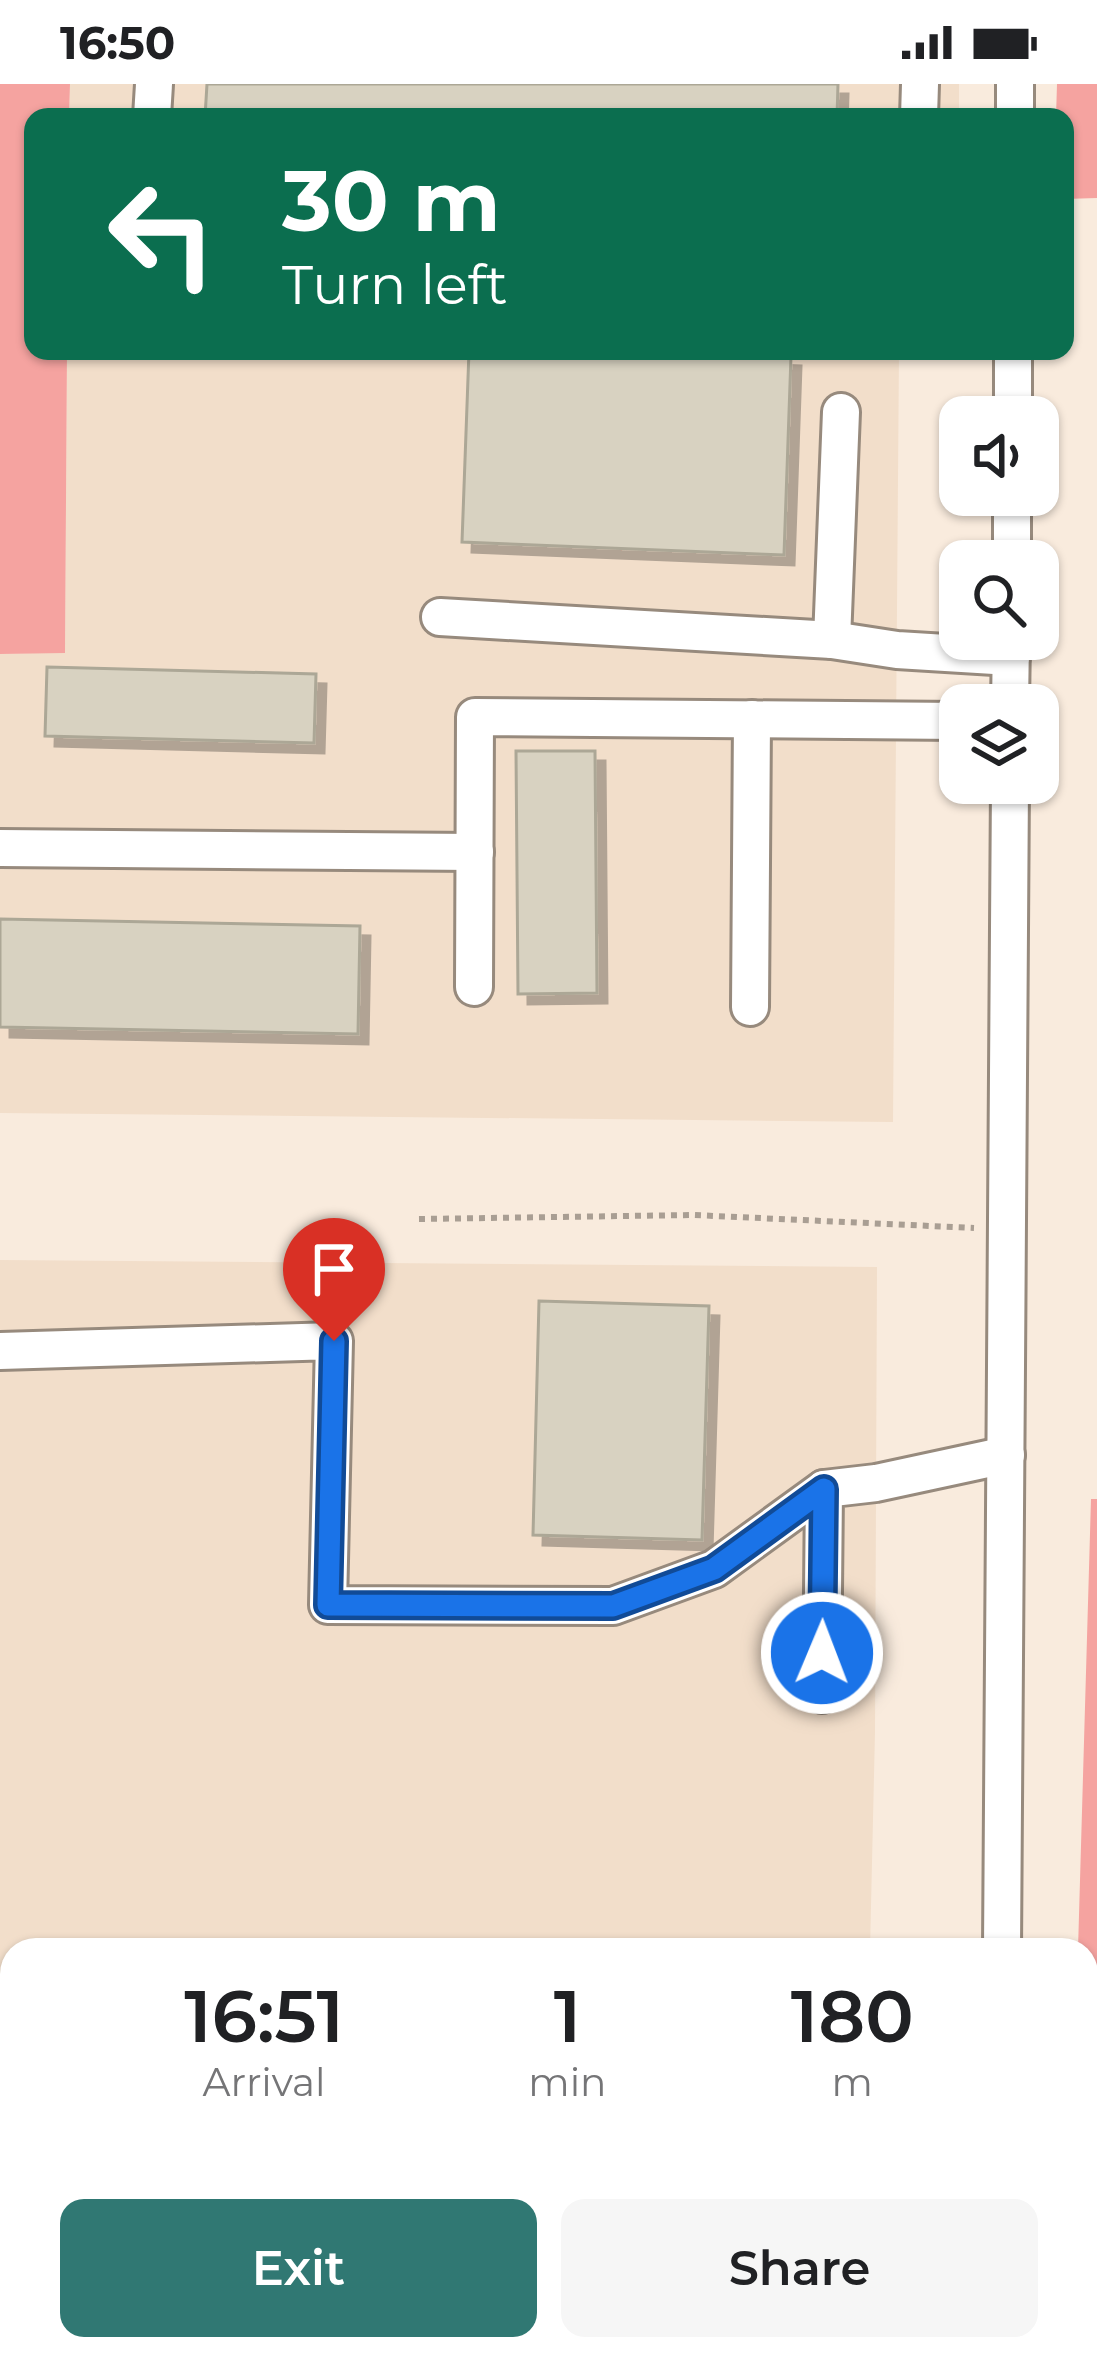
<!DOCTYPE html>
<html lang="en">
<head>
<meta charset="utf-8">
<style>
	body { margin:0; font-family:Montserrat,sans-serif; background:#f6f6f6; color:#202124; height:100vh; display:flex; flex-direction:column; font-size:45px; white-space:nowrap }
	* { box-sizing:border-box; margin:0 }
	p { font-size:39px; color:#757577 }
	.icon { flex:none; width:66px; height:66px; fill:none; stroke:currentColor; stroke-width:2; stroke-linecap:round; stroke-linejoin:round }
	.map { position:relative; flex:1; overflow:hidden }
	.drawer { position:absolute; left:0px; top:1854px; width:1098px; height:423px; display:flex; flex-direction:column; background:#fff; border-radius:36px 36px 0 0; box-shadow:0 3px 9px #0004 }
	.drawer>* { flex:none }
	.guide { position:absolute; left:24px; top:24px; width:1050px; height:252px; border-radius:24px; box-shadow:0 3px 9px #0004; background:#0b6e4f; color:#fff; overflow:hidden }
	.controls { position:absolute; left:939px; top:312px; display:grid; gap:24px }
	.controls a { display:grid; place-items:center; width:120px; height:120px; border-radius:24px; background:#fff; box-shadow:0 3px 9px #0004; font-size:60px }
	.pin { position:absolute; display:grid; place-items:center; width:102px; height:102px; color:#fff; margin:-123px -51px; border-radius:50% 50% 50% 0; rotate:-45deg; box-shadow:0 0 12px #0007 }
	.pin .icon { rotate:45deg }
	.me { position:absolute; width:132px; margin:-66px; rotate:1deg; stroke-linejoin:round; filter:drop-shadow(0 0 9px #0008) }
	.turn { display:flex; align-items:center; gap:42px; height:252px; padding:0 60px; font-size:54px }
	.turn .icon { width:156px; height:156px; stroke-width:2.5 }
	.turn b { display:block; font-size:84px; line-height:102px }
	.eta { display:flex; justify-content:space-evenly; align-items:center; height:204px; text-align:center }
	.eta b { font-size:72px; font-weight:600; line-height:84px }
	.button { display:flex; gap:24px; margin-top:auto; padding:24px 60px }
	.button a { flex:1; height:138px; border-radius:24px; background:#307873; color:#fff; font-size:48px; font-weight:600; line-height:138px; text-align:center }
	.button a+a { background:#f6f6f6; color:#202124 }
	.status { display:flex; justify-content:space-between; align-items:center; height:84px; padding:0 60px; background:#fff; direction:ltr }
	.status svg { height:33px; fill:currentColor }
	.map>svg:first-child { display:block }
</style>
</head>
<body>
<div class="status"><b>16:50</b><svg viewBox="0 0 49 12"><path d="M0 12V9h3v3zM5 12V6h3v6zM10 12V3h3v9zM15 12V0h3v12zM26 1h20v11H26zM47 4h2v5h-2z"/></svg></div>
<div class="map">
<svg width="1097" height="2276" viewBox="0 0 1097 2276">
	<defs>
		<filter id="shadow"><feDropShadow dx="10" dy="10" stdDeviation="0" flood-color="#0004"/></filter>
	</defs>
	<rect width="100%" height="100%" fill="#f9ebdd"/>
	<!-- built -->
	<g fill="#f2deca">
		<path d="M70,0H959V33H69Z"/>
		<path d="M67,267H899L893,1038L0,1029V570L65,568Z"/>
		<path d="M0,1176L877,1183L875,1648L870,1866H12V2265H860L859,2276H0Z"/>
	</g>
	<!-- forest -->
	<g fill="#f5a3a0">
		<path d="M0,0H70L69,33H33V267H67L65,569L0,570Z"/>
		<path d="M1057,0H1097V114L1065,115V33H1056Z"/>
		<path d="M1091,1415H1097V2276H1067V2265H1086V1866H1078Z"/>
	</g>
	<!-- building -->
	<g fill="#d8d2c1" stroke="#aca796" stroke-width="3" filter="url(#shadow)">
		<path d="M207,0H838L837,33H205Z"/>
		<path d="M469,267H653L791,272L784,471L462,458Z"/>
		<path d="M47,583L316,590L314,659L45,652Z"/>
		<path d="M516,667H595L597,909L518,910Z"/>
		<path d="M0,835L360,842L358,950L0,943Z"/>
		<path d="M539,1217L709,1222L702,1456L533,1451Z"/>
	</g>
	<g fill="none" stroke-linecap="round" stroke-linejoin="round">
		<!-- minor casing -->
		<g stroke="#978a7d" stroke-width="42">
			<g id="minor">
				<path d="M152,33L154,0"/>
				<path d="M919,33L920,0"/>
				<path d="M1015,33V0"/>
				<path d="M1013,333V267"/>
				<path d="M1012,477V411"/>
				<path d="M440,533L832,556L897,566L1011,573"/>
				<path d="M832,556L841,328"/>
				<path d="M1010,621L1011,555"/>
				<path d="M0,764L475,768"/>
				<path d="M474,903L475,633L960,637"/>
				<path d="M750,923L752,635"/>
				<path d="M0,1267L334,1257L328,1521L613,1522L714,1485L824,1405"/>
				<path d="M822,1610L824,1405L876,1399L1006,1371"/>
				<path d="M1002,1866L1010,699"/>
				<path d="M999,2276V2265"/>
			</g>
		</g>
		<!-- path -->
		<path stroke="#a99e93" stroke-width="6" stroke-dasharray="6 6" stroke-linecap="butt" d="M419,1135L694,1131L974,1144"/>
		<!-- minor -->
		<use href="#minor" stroke="#fff" stroke-width="36"/>
	</g>
	<g fill="none" stroke-linecap="round" stroke-linejoin="round">
		<!-- route casing -->
		<g stroke="#114b97" stroke-width="30">
			<path id="route" d="M334,1257L328,1521L613,1522L714,1485L824,1405L822,1569"/>
		</g>
		<!-- route -->
		<use href="#route" stroke="#1a73e8" stroke-width="21"/>
	</g>
</svg>
<div class="controls">
<a><svg class="icon" aria-label="sound" viewBox="0 0 24 24"><path d="M4 9h4l5-4v14l-5-4H4zM17 9q2 3 0 6"/></svg></a>
<a><svg class="icon" aria-label="search" viewBox="0 0 24 24"><circle cx="10" cy="10" r="6"/><path d="M15 15l6 6"/></svg></a>
<a><svg class="icon" aria-label="layers" viewBox="0 0 24 24"><path d="M12 4l9 5-9 5-9-5zM3 14l9 5 9-5"/></svg></a>
</div>
<div class="pin" style="left:334px;top:1257px;background:#d93025"><svg class="icon" aria-label="arrive" viewBox="0 0 24 24"><path d="M6 21V4h12l-3 4 3 4H6"/></svg></div>
<svg class="me" style="left:822px;top:1569px" viewBox="-20 -20 40 40"><circle r="17" fill="#1a73e8" stroke="#fff" stroke-width="3"/><path d="M0-11L8 9 0 5-8 9z" fill="#fff"/></svg>
<div class="guide">
<div class="turn"><svg class="icon" aria-label="left" viewBox="0 0 24 24"><path d="M17 20v-9H6M10 6l-5 5 5 5"/></svg><div><b>30 m</b>Turn left</div></div>
</div>
<section class="drawer">
<div class="eta">
<div><b>16:51</b><p>Arrival</p></div>
<div><b>1</b><p>min</p></div>
<div><b>180</b><p>m</p></div>
</div>
<div class="button"><a>Exit</a><a>Share</a></div>
</section>
</div>
</body>
</html>
